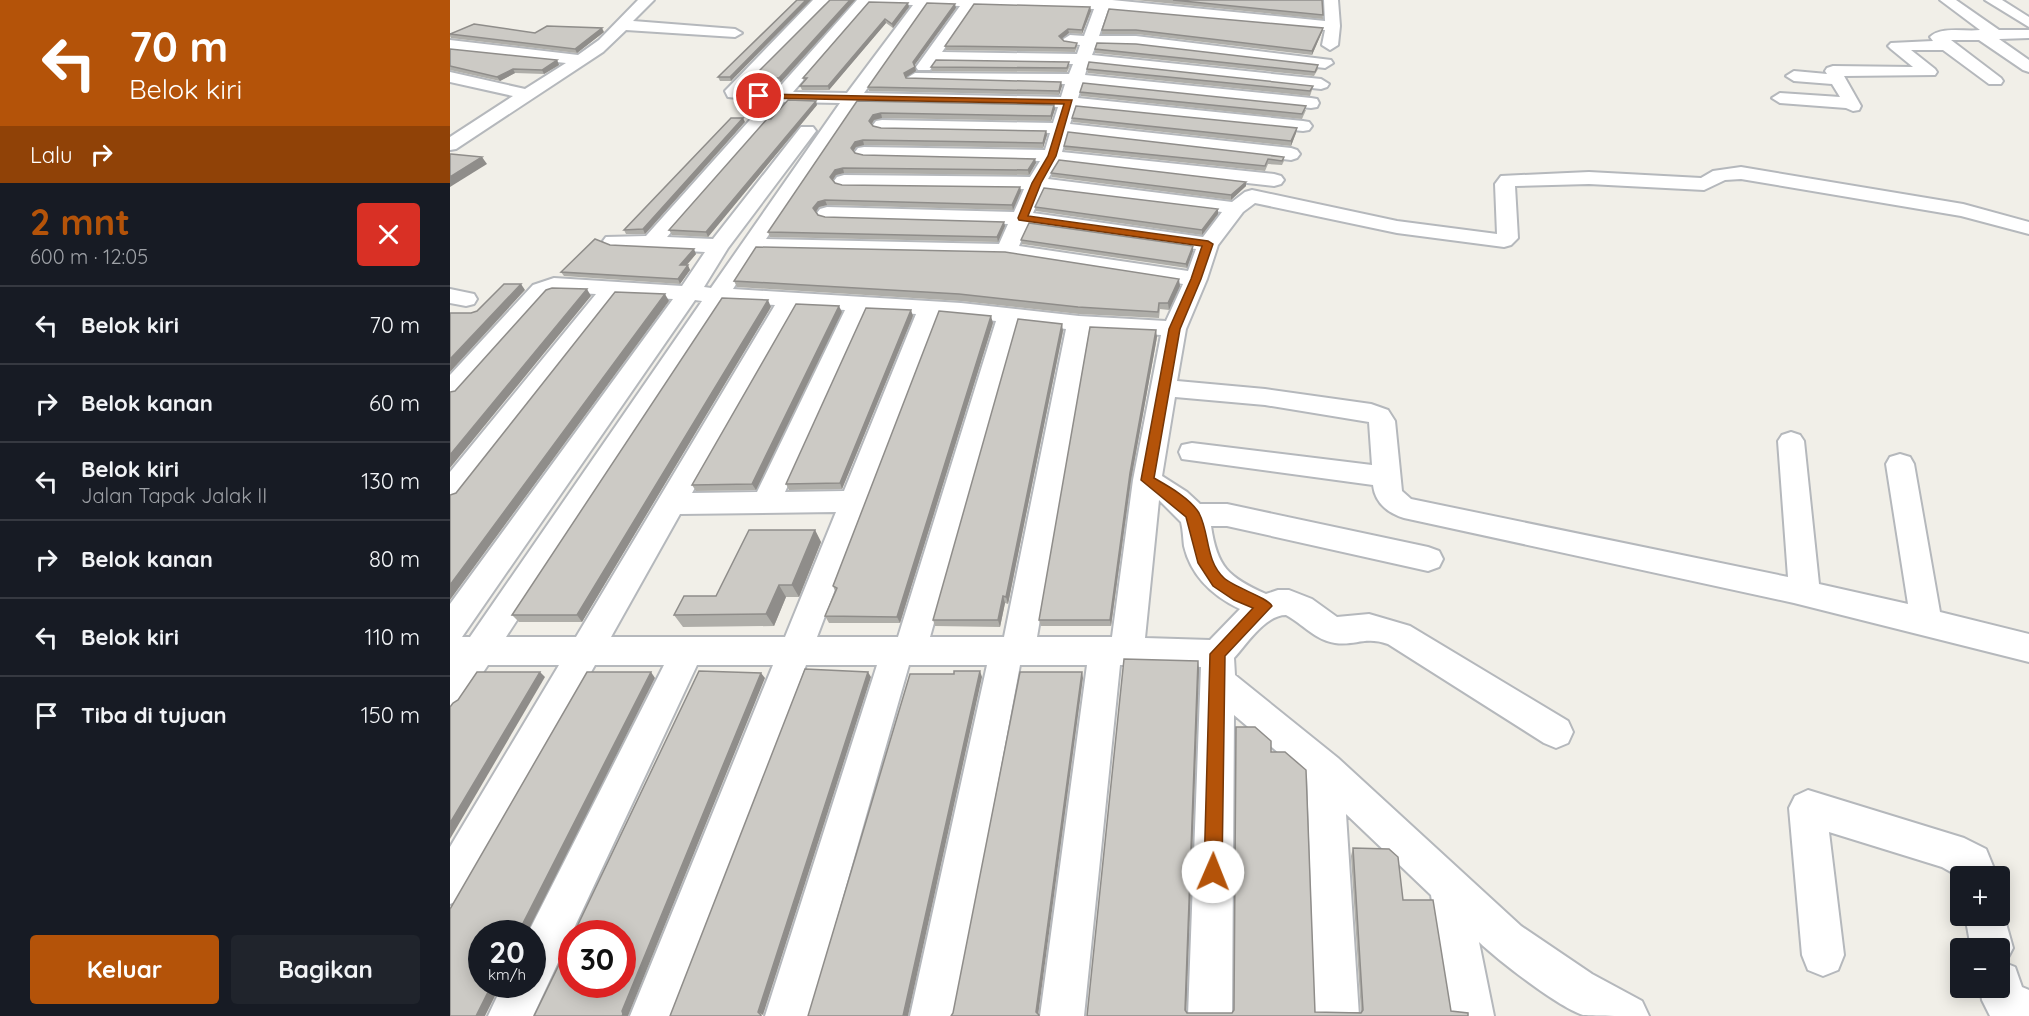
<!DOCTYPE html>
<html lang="id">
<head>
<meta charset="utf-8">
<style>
	body { margin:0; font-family:Quicksand,sans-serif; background:#20242c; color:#f1f3f6; height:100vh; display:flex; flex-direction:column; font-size:22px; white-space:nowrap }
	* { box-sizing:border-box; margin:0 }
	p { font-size:20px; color:#9ea1a6 }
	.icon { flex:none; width:33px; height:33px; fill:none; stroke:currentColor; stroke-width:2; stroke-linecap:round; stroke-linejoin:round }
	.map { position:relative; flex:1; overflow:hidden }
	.drawer { display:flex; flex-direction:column; background:#171b24; width:450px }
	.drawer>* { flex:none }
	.banner { background:#b45309; color:#fff; overflow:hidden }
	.buttons { position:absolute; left:1500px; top:866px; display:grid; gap:12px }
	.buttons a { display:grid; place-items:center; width:60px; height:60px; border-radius:6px; background:#171b24; box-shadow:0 3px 15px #0003; font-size:30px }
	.speed { position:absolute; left:18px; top:920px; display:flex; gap:12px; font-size:30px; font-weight:700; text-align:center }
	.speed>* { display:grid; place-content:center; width:78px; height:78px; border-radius:50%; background:#171b24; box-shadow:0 3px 15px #0003; line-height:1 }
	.speed small { font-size:15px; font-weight:400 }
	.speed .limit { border:9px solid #d22; background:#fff; color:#111 }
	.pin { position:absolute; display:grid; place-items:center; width:51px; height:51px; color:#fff; margin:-26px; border:3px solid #fff; border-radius:50%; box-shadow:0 2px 6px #0007 }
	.me { position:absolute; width:66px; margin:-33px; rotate:1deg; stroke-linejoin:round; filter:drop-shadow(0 0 4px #0008) }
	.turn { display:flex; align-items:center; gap:21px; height:126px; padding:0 30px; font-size:27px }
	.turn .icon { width:78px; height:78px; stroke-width:2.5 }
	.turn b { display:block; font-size:42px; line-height:51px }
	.then { display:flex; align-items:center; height:57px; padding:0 30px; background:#0003; gap:12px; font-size:22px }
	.round { display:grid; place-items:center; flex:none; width:63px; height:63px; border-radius:6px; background:#20242c }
	.head { display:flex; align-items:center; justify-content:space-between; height:102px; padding:0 30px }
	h1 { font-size:36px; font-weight:700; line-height:45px; color:#b45309 }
	.primary-button { display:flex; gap:12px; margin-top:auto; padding:12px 30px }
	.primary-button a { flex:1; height:69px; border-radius:6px; background:#b45309; color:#fff; font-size:24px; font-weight:700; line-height:69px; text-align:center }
	.primary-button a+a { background:#20242c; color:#f1f3f6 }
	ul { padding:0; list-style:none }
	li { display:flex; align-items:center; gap:18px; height:78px; padding:0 30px; border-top:2px solid #363941 }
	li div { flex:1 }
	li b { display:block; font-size:22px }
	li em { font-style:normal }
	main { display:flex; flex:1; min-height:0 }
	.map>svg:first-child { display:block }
</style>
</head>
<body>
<main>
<section class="drawer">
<div class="banner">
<div class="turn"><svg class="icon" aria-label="left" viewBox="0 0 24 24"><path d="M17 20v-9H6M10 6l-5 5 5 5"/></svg><div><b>70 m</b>Belok kiri</div></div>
<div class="then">Lalu<svg class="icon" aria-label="right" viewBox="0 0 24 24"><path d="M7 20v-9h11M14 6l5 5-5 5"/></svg></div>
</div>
<div class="head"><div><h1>2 mnt</h1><p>600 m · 12:05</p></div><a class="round" style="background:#d93025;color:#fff"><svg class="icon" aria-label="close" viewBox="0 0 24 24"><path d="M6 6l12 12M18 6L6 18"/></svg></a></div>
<ul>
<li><svg class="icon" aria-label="left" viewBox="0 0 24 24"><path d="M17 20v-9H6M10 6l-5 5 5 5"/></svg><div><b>Belok kiri</b></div><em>70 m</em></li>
<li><svg class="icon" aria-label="right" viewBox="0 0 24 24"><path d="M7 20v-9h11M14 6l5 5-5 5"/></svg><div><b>Belok kanan</b></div><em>60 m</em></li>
<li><svg class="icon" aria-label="left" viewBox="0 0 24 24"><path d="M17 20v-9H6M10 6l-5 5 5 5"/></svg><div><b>Belok kiri</b><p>Jalan Tapak Jalak II</p></div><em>130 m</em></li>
<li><svg class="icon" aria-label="right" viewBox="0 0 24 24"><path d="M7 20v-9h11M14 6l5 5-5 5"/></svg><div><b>Belok kanan</b></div><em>80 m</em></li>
<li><svg class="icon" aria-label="left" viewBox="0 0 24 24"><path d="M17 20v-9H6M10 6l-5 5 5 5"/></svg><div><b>Belok kiri</b></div><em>110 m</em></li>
<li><svg class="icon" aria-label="arrive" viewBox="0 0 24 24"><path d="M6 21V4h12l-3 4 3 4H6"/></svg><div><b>Tiba di tujuan</b></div><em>150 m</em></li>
</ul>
<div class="primary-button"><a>Keluar</a><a>Bagikan</a></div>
</section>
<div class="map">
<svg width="1579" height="1016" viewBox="0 0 1579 1016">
	<rect width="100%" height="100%" fill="#f1efe8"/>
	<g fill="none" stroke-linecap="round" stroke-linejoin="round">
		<!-- minor casing -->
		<g stroke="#b5b8bc" stroke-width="4">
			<g id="minor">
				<path d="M188,0H204L183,21L285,29L292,33L285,37L176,30L153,52L6,149L0,150V137L63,96L0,82V72L75,89L116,63L0,50V40L128,55L149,40Z"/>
				<path d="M363,0H382L374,5L294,89L325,92L407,0H662L875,21L874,0H888L890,26L888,45L880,50L872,45L875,30L658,10L649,36H686L881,60L883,63L875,68L686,46L646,45L642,55L871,79L879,84L877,87L871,89L638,64L635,75L861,98L867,99L869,103L867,107L861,108L632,85L628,98L853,121L859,122L862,126L859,130L853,131L625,108L620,124L841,148L847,150L850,154L847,158L841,160L617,134L612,152L824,174L831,176L834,180L831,184L824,186L608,162L598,179L782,202L795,192L802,190L947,221L1047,234L1045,184L1051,176L1139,172L1251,178L1263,171L1291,167L1513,204L1579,222V234L1511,216L1291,179L1275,180L1254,190L1139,184L1065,186L1068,238L1061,245L1054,247L947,233L805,203L793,212L768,245L757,279L736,329L727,381L815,389L921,404L938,410L945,421L952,491L961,499L1338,577L1328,441L1332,435L1341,432L1350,435L1354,441L1369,584L1458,604L1436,464L1440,457L1450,454L1460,457L1464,464L1490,612L1579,634V662L1344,603L954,518C938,513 925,503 923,485L732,459L729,452L732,445L742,443L922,465L919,422L815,405L725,397L712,476L737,492L750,504H777L978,547L989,551L993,559L989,567L978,571L777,526H761C767,567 778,577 816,594L828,590H839L862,599L887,617L919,614L960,626L1118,721L1123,732L1118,743L1106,748L1094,743L938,644C915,636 905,646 885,643C865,640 853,624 836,615C815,615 797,644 784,658L785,675L888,758L1071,926L1142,974L1192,1001L1199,1016C1183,1016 1145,1016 1133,1015C1108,1007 1049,961 1029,942L1044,1016H1000L981,895L896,814L909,1016H865L857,777L784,715L782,1016H738L751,667L677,665H670L634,1016H590L637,665H570L504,1016H460L537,665H459L359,1016H315L427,665H356L224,1016H180L323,665H247L83,1016H38L53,984H82V933H78L214,665H145L14,898L0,904V847L109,665H38L12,704L0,709V604L223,299L168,296L10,498L0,501V472L146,294L106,292L99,295L9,396L0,398V375L83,285L104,278L232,286L255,252L163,247L156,245L153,241L156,237L196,236L317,101L278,97L275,91ZM419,4L463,5L397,93L343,92ZM477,5L510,6L466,67L468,70H480L486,62L623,64L619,74L465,73L457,78L459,81L615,84L611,97L414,93ZM524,6L644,9L634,36L620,35L612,40L615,43L630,45L627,54L492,52ZM334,102L390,103L261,288L254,287L278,248L366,131L363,127H351L263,239L217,237ZM407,103L608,107L603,123L432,120L426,121L423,125L426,129L432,130L600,133L595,150L414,147L408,148L405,152L408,156L414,157L590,161L580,177L394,175L387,177L384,181L387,185L394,187L574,189L564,212L377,207L370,209L367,213L370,217L377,219L558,224L549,244L316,239ZM593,190L772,212L753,237L583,213ZM578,225L746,249L738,271L569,246ZM307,251L557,256L733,284L716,321L629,316L511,303L283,289ZM245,300L252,301L20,637H12ZM274,302L325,305L126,637H56ZM347,307L395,310L307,492L242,493ZM417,311L466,314L394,491L335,492ZM489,315L546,321L448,637H367ZM568,323L616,329L554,637H480ZM639,331L711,335L683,480L662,637H587ZM709,500L731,522C733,530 733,538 734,546C741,576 763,596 790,609L760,640L695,638ZM386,512L335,637H161L230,514Z"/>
				<path d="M1490,0H1506L1549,30H1579V38L1549,39L1579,60V72L1573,70L1529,40H1501L1551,78L1553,81L1551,84H1539L1493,50H1461L1485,69L1487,72L1485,75L1394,76L1411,106L1409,110L1403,111L1396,108L1330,103L1322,98L1330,93L1390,97L1382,84L1344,81L1336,76L1344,71L1377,74L1375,71L1377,68L1383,66L1463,67L1441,49L1438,46L1441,43L1483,41L1480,37C1491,26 1515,32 1530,30Z"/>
				<path d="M1535,0H1552L1579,17V27Z"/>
				<path d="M0,289L24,294L27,299L24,304L16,306L0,303Z"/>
				<path d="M1358,790L1514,838L1536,849L1547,876H1510V883L1508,876L1492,867L1379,832L1394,955L1388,970L1373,976L1358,970L1352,955L1339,808L1345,796Z"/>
				<path d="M1550,902L1563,948L1555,963L1565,967L1572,987L1579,990V1016H1540L1532,1000L1530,987H1550V948H1521L1515,915H1550Z"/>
			</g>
		</g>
		<!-- minor -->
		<use href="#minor" fill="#fff" fill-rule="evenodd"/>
	</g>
	<!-- wall -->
	<g fill="#afaea9">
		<path d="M347,0L281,81H270L268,77Z"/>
		<path d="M380,0H405L331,82H304L302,78Z"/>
		<path d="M685,0H872L873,19Z"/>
		<path d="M419,2L459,7L443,28L436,23L379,90H352L350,86L354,82L353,78Z"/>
		<path d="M640,7L641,11L632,34L619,33L612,38L614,41L627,43V47L625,52L496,50L495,46Z"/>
		<path d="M506,8L464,65L466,71L456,77V78L612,86L609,95L419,91L418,87Z"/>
		<path d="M873,28L872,32L862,55L686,34H652V30Z"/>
		<path d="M154,32L127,53L1,38L0,36V33Z"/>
		<path d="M0,49L107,60L109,65L94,74L65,73L50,81L0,70Z"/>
		<path d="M645,49L868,65V69L864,76L645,53Z"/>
		<path d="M620,66L617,72L482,71L481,67Z"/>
		<path d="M637,69L863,86L862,90L860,96L638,73Z"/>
		<path d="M630,92L856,110L852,119L631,96Z"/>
		<path d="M407,101L604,105L605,109L601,121L432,118L424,120L422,124L423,126L431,128L596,131L597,135L593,148L414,145L406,147L403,151L405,153L413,155L585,159L586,163L579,175L394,173L386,175L383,180L385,183L392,185L570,187L571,191L563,210L377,205L369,207L366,212L368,215L375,217L555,226L548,242L320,237L318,232Z"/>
		<path d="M367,105L258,237L222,235L219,230L321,119Z"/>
		<path d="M622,118L847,128L846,133L841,146L623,122Z"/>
		<path d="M295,122L195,234H176L174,230Z"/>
		<path d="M614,146L834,157V161L832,165L818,164L815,171L615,150Z"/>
		<path d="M601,173L796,182V186L781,200L602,177Z"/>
		<path d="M585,207L768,209V214L752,235L586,211Z"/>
		<path d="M571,240L743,246V251L737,268L572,244Z"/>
		<path d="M160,245L246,254L237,265L240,270L230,284L114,276L111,272Z"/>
		<path d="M284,281L730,286L719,310L710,309L709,318L629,314L511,301L287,287Z"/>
		<path d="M321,307L132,622H69L62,615Z"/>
		<path d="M392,312L306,490L246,491L242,485Z"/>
		<path d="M463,316L392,489L339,490L336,484Z"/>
		<path d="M543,323L450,623H379L375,616L385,591L383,586Z"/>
		<path d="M613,331L558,604L555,603L550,627L485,626L483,620Z"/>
		<path d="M707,337L681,480L661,626H591L589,620Z"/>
		<path d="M365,530L371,542L349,597H336L324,626L233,627L224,615L266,596Z"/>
		<path d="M749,669L736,1011L737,1013H782L784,1010L821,752L865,1012H911L901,856L903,848L953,900L1001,1011L1018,1013L637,1016Z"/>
	</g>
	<!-- shaded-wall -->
	<g fill="#8f8d8a">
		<path d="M356,0H361L281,81L280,77Z"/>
		<path d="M400,0H405L331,82L329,78Z"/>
		<path d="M458,3L459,7L443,28L442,24Z"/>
		<path d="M505,4L506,8L464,66L463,62Z"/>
		<path d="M640,7L641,11L632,34V30Z"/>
		<path d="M435,19L436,23L379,90L378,86Z"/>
		<path d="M152,28L154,32L127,53L125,49Z"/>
		<path d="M873,28L872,32L862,55V51Z"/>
		<path d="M618,29L619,33L610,40L609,36Z"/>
		<path d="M107,60L109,65L94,74L92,70Z"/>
		<path d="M465,67L466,71L455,78L454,73Z"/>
		<path d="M63,69L65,73L50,81L47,77Z"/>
		<path d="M611,82L612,86L609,95V91Z"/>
		<path d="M366,101L367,105L258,237L256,232Z"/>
		<path d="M604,105L605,109L601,121V116Z"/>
		<path d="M431,113L432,118L424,120L421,125L419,121L423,115Z"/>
		<path d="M293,118L295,122L195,234L193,229Z"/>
		<path d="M847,128L846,133L841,146V141Z"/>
		<path d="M596,131L597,135L593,148V143Z"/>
		<path d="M413,140L414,145L406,147L403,152L401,148L405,142Z"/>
		<path d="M32,157L37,164L0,187V177Z"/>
		<path d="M585,159L586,163L579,175L578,170Z"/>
		<path d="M393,168L394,173L386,175L382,181L380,177L385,170Z"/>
		<path d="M796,182V186L781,200V195Z"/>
		<path d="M570,187L571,191L563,210L562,205Z"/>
		<path d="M375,200L377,205L369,207L365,213L363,208L368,202Z"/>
		<path d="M768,209V214L752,235V230Z"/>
		<path d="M554,222L555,226L548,242L547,237Z"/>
		<path d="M743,246V251L737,268L736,264Z"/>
		<path d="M244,249L246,254L233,269L230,265Z"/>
		<path d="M238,265L240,270L230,284L228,279Z"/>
		<path d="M729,279L730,286L719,310L718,303Z"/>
		<path d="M71,284L75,290L0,372V359Z"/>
		<path d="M137,289L141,296L0,468V455Z"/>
		<path d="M215,294L219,301L0,600V585Z"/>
		<path d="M318,300L321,307L132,622L127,615Z"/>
		<path d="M389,306L392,312L306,490L302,484Z"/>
		<path d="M461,310L463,316L392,489L390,483Z"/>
		<path d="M541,316L543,323L450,623L447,617Z"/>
		<path d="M612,324L613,331L558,604L556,597Z"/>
		<path d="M706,330L707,337L681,480L661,626L660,620L680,473Z"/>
		<path d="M365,530L371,542L349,597L342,585Z"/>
		<path d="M329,585L336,597L324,626L316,614Z"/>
		<path d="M553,596L555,603L550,627L548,620Z"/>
		<path d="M748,661L749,669L736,1016L735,1010Z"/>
		<path d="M530,671L532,677L458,1016H453Z"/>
		<path d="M90,672L95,677L0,839V823Z"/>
		<path d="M201,672L205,678L77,933H68Z"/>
		<path d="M418,672L421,677L313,1015L308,1012Z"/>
		<path d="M632,672L633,678L588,1016L586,1012Z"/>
		<path d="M311,673L315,678L178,1016H172V1011Z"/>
		<path d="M42,984H51L35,1016H26Z"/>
	</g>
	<!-- building -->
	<g fill="#cccac5" stroke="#8f8d8a" stroke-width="1.5">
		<path d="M347,0H356L280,77H268Z"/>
		<path d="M380,0H400L329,78H302Z"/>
		<path d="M723,0H872L873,15Z"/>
		<path d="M419,2L458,3L442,24L435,19L378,86H350L357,78H353Z"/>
		<path d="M477,3L505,4L463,62L465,67L454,73L456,78L611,82L609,91L418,87Z"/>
		<path d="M524,4L640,7L632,30L618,29L609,36L614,41L627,43L625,48L495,46Z"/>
		<path d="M659,9L873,28L862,51L686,30H652Z"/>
		<path d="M24,24L85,33L97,26L152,28L125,49L0,34Z"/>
		<path d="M647,43L686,44L868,65L865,72L645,49Z"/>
		<path d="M0,49L107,60L92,70L63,69L47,77L0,66Z"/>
		<path d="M486,60L619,62L617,68L481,67Z"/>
		<path d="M639,62L863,86L860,91L637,69Z"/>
		<path d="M633,83L856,106L852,114L630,92Z"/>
		<path d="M338,100L366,101L256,232L219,230L317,119H321Z"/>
		<path d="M407,101L604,105L601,116L431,113L423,115L419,121L423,126L431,128L596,131L593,143L413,140L405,142L401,148L405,153L413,155L585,159L578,170L393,168L385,170L380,177L385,183L392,185L570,187L562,205L375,200L368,202L363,208L368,215L375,217L554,222L547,237L318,232Z"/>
		<path d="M626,106L847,128L841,141L622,118Z"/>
		<path d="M281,118H293L193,229L174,230Z"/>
		<path d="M618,132L834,157L832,161L818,159L815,166L614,146Z"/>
		<path d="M0,154H1L32,157L0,177Z"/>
		<path d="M609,160L796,182L781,195L601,173Z"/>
		<path d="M594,188L768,209L752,230L585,207Z"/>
		<path d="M579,223L743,246L736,264L571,240Z"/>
		<path d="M145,239L160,245L244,249L230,265H238L228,279L111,272Z"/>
		<path d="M306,247L555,252L729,279L718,303H709L708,312L628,307L509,294L284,281Z"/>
		<path d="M54,284H71L0,359V313H21L27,311Z"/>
		<path d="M102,288L137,289L0,455V392L5,391L96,290Z"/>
		<path d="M165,292L215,294L0,585V495L6,493Z"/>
		<path d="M272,298L318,300L127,615H62Z"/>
		<path d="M346,304L389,306L302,484L242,485Z"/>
		<path d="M416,308L461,310L390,483L336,484Z"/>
		<path d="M489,311L541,316L447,617L375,616L387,588L383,586Z"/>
		<path d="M568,319L612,324L556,597L553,596L548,620H483Z"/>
		<path d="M640,327L706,330L680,473L660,620H589Z"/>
		<path d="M299,530H365L342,585H329L316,614L224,615L234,596H266Z"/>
		<path d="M674,659L748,661L735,1010L737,1013H782L784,1010L786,727H805L821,741V752H835L856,770L865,1012L911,1013L913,1010L903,848L939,849L948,857L953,900H983L1001,1011L1018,1013V1016H637Z"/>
		<path d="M355,669L418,672L308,1012L311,1015V1016H220Z"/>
		<path d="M249,671L311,673L172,1011L173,1014L172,1016H84L122,938V984H172V933H124Z"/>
		<path d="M504,671H530L453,1016H358L460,674H504Z"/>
		<path d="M27,672H90L0,823V707L3,703L8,700Z"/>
		<path d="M137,672H201L68,933H32V984H42L26,1016H0V909Z"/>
		<path d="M570,672H632L586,1012L589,1015V1016H501L503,1013Z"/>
	</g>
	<!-- route -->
	<path fill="#b45309" stroke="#753606" stroke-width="1.5" d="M306,94L622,100L606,156L591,183L578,216L758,241L763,244L751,279L730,329L704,478C718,486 740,498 749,513C760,534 755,560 774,578C785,588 817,597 822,606L775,656L772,872L770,879L763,882L756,879L754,872L760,654L803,608L784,600L763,586L748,563L736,517L691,480L719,329L741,279L752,246L569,220L568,218L582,183L598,156L614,104L309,98L305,96Z"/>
</svg>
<div class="buttons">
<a>+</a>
<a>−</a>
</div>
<div class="speed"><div>20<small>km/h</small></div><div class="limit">30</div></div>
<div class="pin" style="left:309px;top:96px;background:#d93025"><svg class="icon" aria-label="arrive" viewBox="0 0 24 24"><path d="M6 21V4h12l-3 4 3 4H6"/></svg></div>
<svg class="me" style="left:763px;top:872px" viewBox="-20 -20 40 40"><circle r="19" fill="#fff"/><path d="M0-13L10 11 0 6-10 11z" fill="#b45309"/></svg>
</div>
</main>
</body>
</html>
